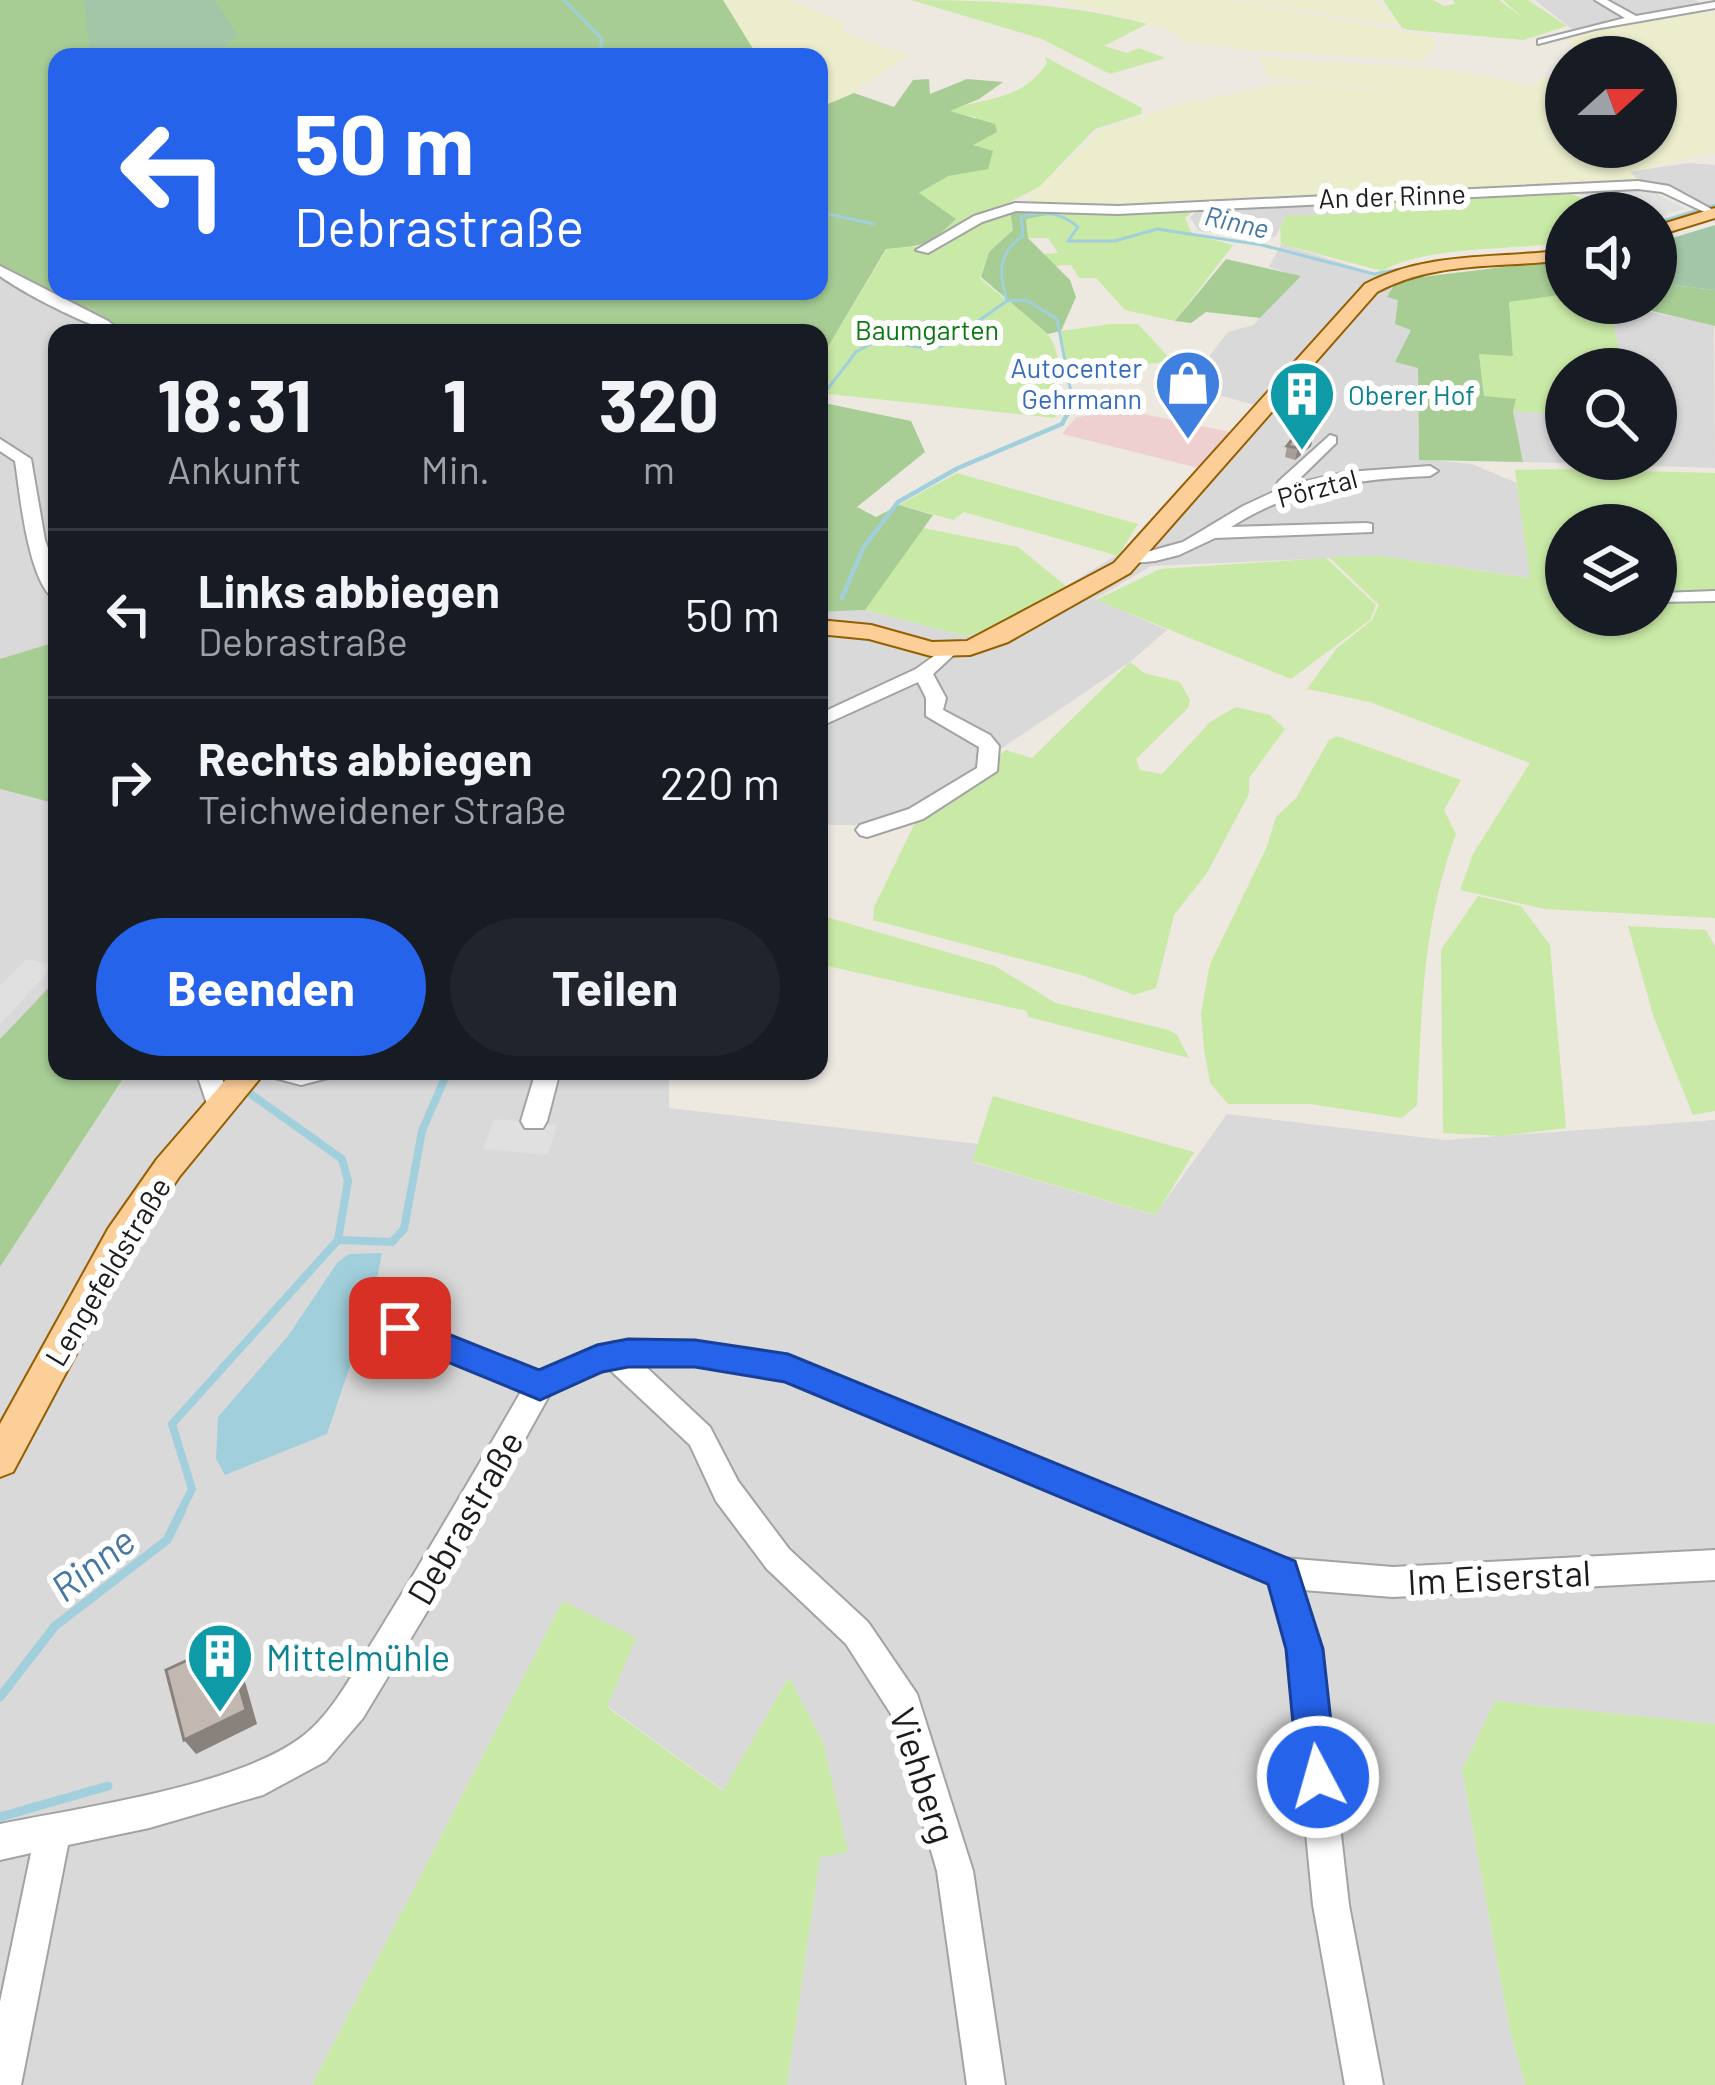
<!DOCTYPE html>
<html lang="de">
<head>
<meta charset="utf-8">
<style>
	body { margin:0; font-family:Barlow,sans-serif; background:#20242c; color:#f1f3f6; height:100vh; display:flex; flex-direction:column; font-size:45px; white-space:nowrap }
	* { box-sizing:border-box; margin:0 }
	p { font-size:39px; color:#9ea1a6 }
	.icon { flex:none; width:66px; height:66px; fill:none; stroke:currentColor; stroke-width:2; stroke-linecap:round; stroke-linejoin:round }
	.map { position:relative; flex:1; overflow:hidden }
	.panel { position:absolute; left:48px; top:324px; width:780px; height:756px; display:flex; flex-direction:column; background:#171b24; border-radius:24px; box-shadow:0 3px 9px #0004 }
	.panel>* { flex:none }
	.banner { position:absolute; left:48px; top:48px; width:780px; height:252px; border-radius:24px; box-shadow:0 3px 9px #0004; background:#2563eb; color:#fff; overflow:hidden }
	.needle { width:78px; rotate:69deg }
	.tools { position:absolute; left:1545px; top:36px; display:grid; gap:24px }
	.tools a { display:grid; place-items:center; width:132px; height:132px; border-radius:50%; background:#171b24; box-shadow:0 3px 9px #0004; font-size:60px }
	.pin { position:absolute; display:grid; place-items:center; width:102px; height:102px; color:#fff; margin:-51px; border-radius:24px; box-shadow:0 6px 18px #0006 }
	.me { position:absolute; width:132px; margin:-66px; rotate:354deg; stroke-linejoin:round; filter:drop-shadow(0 0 9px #0008) }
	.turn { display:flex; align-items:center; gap:42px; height:252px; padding:0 48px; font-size:54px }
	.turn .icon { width:156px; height:156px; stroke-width:2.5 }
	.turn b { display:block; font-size:84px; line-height:102px }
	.eta { display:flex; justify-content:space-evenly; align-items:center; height:204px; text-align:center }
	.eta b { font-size:72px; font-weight:700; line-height:84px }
	.cta { display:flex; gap:24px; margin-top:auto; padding:24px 48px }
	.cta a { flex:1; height:138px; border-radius:72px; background:#2563eb; color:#fff; font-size:48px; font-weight:700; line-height:138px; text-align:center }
	.cta a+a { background:#20242c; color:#f1f3f6 }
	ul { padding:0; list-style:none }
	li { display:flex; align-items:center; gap:36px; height:168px; padding:0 48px; border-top:3px solid #363941 }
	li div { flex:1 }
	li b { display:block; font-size:45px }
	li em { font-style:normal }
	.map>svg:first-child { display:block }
</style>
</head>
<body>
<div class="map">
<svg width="1715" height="2085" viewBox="0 0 1715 2085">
	<rect width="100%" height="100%" fill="#ede9e1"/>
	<!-- residential -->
	<g fill="#dad9d9">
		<path d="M1535,0H1696L1703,4L1573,30Z"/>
		<path d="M1688,163L1715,165V209L1641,183L1628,172Z"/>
		<path d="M1455,193L1464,200L1424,203L1416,197L1360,207L1365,213L1350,215L1286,216L1275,237L1199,231L1190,218L1200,206Z"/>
		<path d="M1281,244L1397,280L1388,297L1398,299L1411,329L1418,367L1419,459L1472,464L1517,483L1531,578L1380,556L1151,566L1095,599L1167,630L1130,662L910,810L864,825H819V612L865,610L965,636L1001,626L1120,553L1255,405L1186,386L1228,332L1253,325L1300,277L1269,267Z"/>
		<path d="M0,272L111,333H57V654L48,644L8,659H0Z"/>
		<path d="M1608,303L1714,325L1715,468L1523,462L1513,411L1566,415V459H1656V369H1624Z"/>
		<path d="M0,789L57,804V979L0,1039Z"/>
		<path d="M128,1071H669V1108L978,1144L973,1162L1155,1215L1227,1114L1445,1140L1715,1120V1724L1495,1701L1462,1770L1510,2030L1525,2085H787L820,1856L847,1852L823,1742L788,1678L724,1791L607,1706L563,1601L312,2085H0V1267Z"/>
	</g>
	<!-- commercial -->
	<path fill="#efd0d0" d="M1129,411L1230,432L1198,468L1062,434L1076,417Z"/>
	<!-- farmland -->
	<g fill="#ebedcc">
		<path d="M723,0H789L846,23L841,32L908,55L850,95L819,108V57H758Z"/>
		<path d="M1058,0H1232L1434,37V50L1423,61L1246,50L1181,41L1169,29Z"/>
		<path d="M1243,0H1375L1399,23L1385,24Z"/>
		<path d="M1700,12L1715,13V153L1630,172L1641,183L1289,197L1118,210L1025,200L1102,129L1176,105L1289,82L1414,91L1269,77L1258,57L1437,68L1536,86L1540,78L1566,77V147H1656V57H1593L1565,42L1596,28Z"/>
	</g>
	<!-- grass -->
	<g fill="#c9e9a6" fill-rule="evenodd">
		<path d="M911,0C991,0 1070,4 1147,24L1104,46L1127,53L1139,48L1165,58L1110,74L1042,39Z"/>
		<path d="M1383,0H1433L1444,6L1455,4L1453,0H1499L1523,18L1503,0H1528L1567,26L1523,40L1411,30L1402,28Z"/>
		<path d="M1045,57L1142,108L1141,114L1095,129L1039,187L940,238L918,194C951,174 970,157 976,117L947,111C987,96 1021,102 1047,63Z"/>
		<path d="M1459,193H1570L1613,213H1566V242C1512,251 1427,245 1382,271L1281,244L1280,228L1286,216L1365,213L1360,207L1415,197L1424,203L1465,200Z"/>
		<path d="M1198,207L1185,218L1192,234L1233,245L1175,321L1125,310L1096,278H1079L1071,265L1051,266L1040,254L1058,253L1048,238H1028L1026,218L1038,215Z"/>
		<path d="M1010,211L1013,230L989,252L980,278C1041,333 1071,322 1055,418L819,393V362L887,249L924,246Z"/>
		<path d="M1566,294V303H1608L1624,369H1566V415L1513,411L1516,400L1484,397L1479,353L1513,355L1509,301Z"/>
		<path d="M1111,324H1138L1172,361L1148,364L1143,360L1068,371L1061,331Z"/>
		<path d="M1560,469L1715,473V918L1545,909L1460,890L1473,854L1530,763L1370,702L1307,689L1336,649L1372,620L1379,605L1329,557L1380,556L1530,578L1515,470ZM1566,525H1656V615H1566Z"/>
		<path d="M957,473L1138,524L1118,556L964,512L953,520L899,505Z"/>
		<path d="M923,528L1018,547L1066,586L1001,626L965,636L865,610Z"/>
		<path d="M1326,558L1376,605L1370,620L1291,679L1096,600L1160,569Z"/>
		<path d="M1130,662L1144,673L1180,682L1190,700L1188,708L1136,759L1140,770L1162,774L1210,722L1236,707L1270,715L1285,729L1249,778V794L1207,873L1174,915L1156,988L1134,995L1081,975L873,920L874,907L915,823L1006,750L1032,758Z"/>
		<path d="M1337,736L1461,780L1444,810L1456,834C1422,926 1422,1008 1417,1105L1402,1118L1310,1104H1228L1210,1083L1204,1049L1201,1013L1210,964L1266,849L1276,817L1296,798L1329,740Z"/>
		<path d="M1478,896L1521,906L1550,945L1566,1128L1502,1136L1443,1133L1441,950Z"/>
		<path d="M819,915L995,966L1056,1003L1169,1030L1177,1035L1189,1058L1028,1017L1027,1011L819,964Z"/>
		<path d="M1628,926L1706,930L1715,946V1111L1693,1115L1654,1018Z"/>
		<path d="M993,1096L1194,1152L1156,1215L972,1161Z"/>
		<path d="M563,1601L636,1638L607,1707L723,1791L789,1677L823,1742L848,1852L820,1857L787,2085H312Z"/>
		<path d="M1495,1701L1715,1724V2085H1525L1510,2030L1462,1770Z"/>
	</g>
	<!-- forest -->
	<g fill="#a7cd95">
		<path d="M0,0H723L758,57H57V291H819V108L854,93L894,107L913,80L929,79L930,94L967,79L1003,82L979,99L950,111L995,124L997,132L973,145L993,151L988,169L948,176L919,193L956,219C927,246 929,245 886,249L819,362V333H121L29,287L0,266Z"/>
		<path d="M1010,211L1057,213L1026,219L1028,238L1070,280L1076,297L1061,331L1048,334L981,277L989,252L1013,230Z"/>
		<path d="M1226,259L1301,276L1260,318L1206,312L1191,323L1175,321Z"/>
		<path d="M1561,260L1566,262V294L1509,302L1513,356L1479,354L1484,396L1516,399L1513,411L1523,462L1419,460L1418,368L1395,362L1411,330L1395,324L1398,300L1387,297L1397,280Z"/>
		<path d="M1656,283L1715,290V326L1619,303H1656Z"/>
		<path d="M819,402L911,421L925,452L857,507L876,517L899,505L933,515L865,610L819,612Z"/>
		<path d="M49,644L57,654V804L0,789V659Z"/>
		<path d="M57,979V1071H128L0,1267V1039Z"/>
	</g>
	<!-- cemetery -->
	<g fill="#a2c6a7">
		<path d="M83,0H215L238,36L213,57H89C91,51 85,9 83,0Z"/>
		<path d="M1715,225V290L1656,283V243Z"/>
	</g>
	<!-- parking -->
	<g fill="#e0e0e0">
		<path d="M1643,187L1686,209L1656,217L1619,213L1576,191Z"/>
		<path d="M27,959L54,965L0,1025V986Z"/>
		<path d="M494,1119L557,1125L548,1155L483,1149Z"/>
	</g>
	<!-- water -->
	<path fill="#a1d0dc" d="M382,1253L375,1289L362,1297L351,1363L327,1434L225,1475L216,1459L218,1417L288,1336L337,1263L349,1254Z"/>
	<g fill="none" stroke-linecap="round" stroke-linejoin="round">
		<!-- stream-far3 -->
		<g stroke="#a1d0dc" stroke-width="3">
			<path d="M564,0L602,39L599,57"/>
			<path d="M819,212L874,224"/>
			<path d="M1656,223L1715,205"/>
			<path d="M1007,301L1026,300L1057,319L1073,403L1070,410"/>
			<path d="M819,400L856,352L878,340L923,348L942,346L1007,301C999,274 997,253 1023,236L1021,217C1043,211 1061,212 1078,227L1068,241H1115L1157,229L1262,245L1374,274L1437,262"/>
		</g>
		<!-- stream-far2 -->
		<g stroke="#a1d0dc" stroke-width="4.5">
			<path d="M842,598L863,548L898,502L958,468L1062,424L1071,407"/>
			<path d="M819,663L824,656"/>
		</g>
		<!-- stream-far1 -->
		<g stroke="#a1d0dc" stroke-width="8">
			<path d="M338,1240L392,1242L404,1229L422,1131L448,1071"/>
			<path d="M180,1513L192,1489L172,1424L338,1240L348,1181L342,1159L245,1090"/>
		</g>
		<!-- stream -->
		<g stroke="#a1d0dc" stroke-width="9">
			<path d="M0,1697L55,1626L167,1540L182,1510"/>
			<path d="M0,1817L108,1786"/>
		</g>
		<!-- minor casing -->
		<g stroke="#a3a3a3" stroke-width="4">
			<g id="minor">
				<path d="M1595,0H1607L1636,16L1715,2V8L1595,29L1538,44V40L1625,18Z"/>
				<path d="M1638,181L1669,186L1715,211V217L1662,192L1638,189L1118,214L1016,211L982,222L928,253L916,250L974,216L1015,203L1118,206Z"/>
				<path d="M0,266L108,321L124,333C99,333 23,293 0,276Z"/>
				<path d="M1330,435L1336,437V443L1294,484L1347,472L1430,466L1438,471L1430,476C1358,479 1293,487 1231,527L1366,523L1372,524V532L1215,538L1179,555L1155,561L1134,563L1125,558L1183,542L1243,506L1282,488L1277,484L1279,481Z"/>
				<path d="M0,439L31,459L45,540L57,573V601C28,586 20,493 15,461L0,451Z"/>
				<path d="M1715,591V601L1656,602V594L1661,593Z"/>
				<path d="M949,645L958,651L933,674L946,698L943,710L990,735L999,746L997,771L923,819L867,837L860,835L856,830L860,825L909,809L977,768L979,747L926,716V698L918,682L819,727V714L916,669Z"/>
				<path d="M196,1071H220L231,1106L228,1113H210Z"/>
				<path d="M268,1071H335L332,1077L301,1085L271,1077Z"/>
				<path d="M536,1071H560L547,1121L543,1128H525L521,1121Z"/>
				<path d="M400,1316L540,1372L613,1342L695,1341L788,1356L1283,1558L1393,1567L1715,1550V1580L1393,1597L1303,1590L1320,1649L1349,1905L1383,2085H1345L1313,1905L1288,1649L1270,1583L786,1380L695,1365L645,1366L710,1427L738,1481L789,1549L868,1622L917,1694L973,1871L1005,2085H967L937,1871L891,1714L846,1644L767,1569L716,1501L690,1445L609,1369L550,1394L452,1570L363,1718L326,1761L263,1795L149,1828L68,1845L21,2085H0V2002L31,1853L0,1860V1824C83,1807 232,1787 299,1739C333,1715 354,1670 376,1636C426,1555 474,1473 522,1390L390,1336L386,1328L390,1320Z"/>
			</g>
		</g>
		<!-- major casing -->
		<g stroke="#945f00" stroke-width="4">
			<g id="major">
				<path d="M1715,208V218L1656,236V226Z"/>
				<path d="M1566,250V260C1502,268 1436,260 1377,292L1130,573L1008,642L970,655L931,656L869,639L819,634V620L871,625L932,642L967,641L1114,563L1365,284C1428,251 1497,259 1566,250Z"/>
				<path d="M233,1071H266L179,1177L132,1249L13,1472L0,1477V1424L108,1229L157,1159Z"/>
			</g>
		</g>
		<!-- minor -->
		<use href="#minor" fill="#fff" fill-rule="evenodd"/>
		<!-- major -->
		<use href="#major" fill="#fcce98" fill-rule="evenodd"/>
	</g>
	<!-- wall -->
	<path fill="#a79e98" d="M1313,435L1311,446L1295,460L1285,457L1287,446Z"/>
	<!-- shaded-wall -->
	<g fill="#88817c">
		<path d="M1313,435L1311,446L1295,460L1298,448Z"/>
		<path d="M227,1642L238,1657L257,1724L196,1754L184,1740Z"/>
	</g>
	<!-- building -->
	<g fill="#c2b8b1" stroke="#88817c" stroke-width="3">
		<path d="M1299,431L1313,435L1298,448L1287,446Z"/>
		<path d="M227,1642L246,1710L184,1740L166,1670Z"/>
	</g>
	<!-- route -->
	<path fill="#2563eb" stroke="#184099" stroke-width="3" d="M400,1315L539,1370L597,1345L628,1339L695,1340L788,1354L1295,1561L1323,1649L1337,1777L1331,1791L1318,1797L1304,1791L1298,1777L1286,1649L1268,1584L785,1382L695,1367H628L602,1372L540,1400L389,1338L384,1328L389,1319Z"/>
	<!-- icons -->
	<defs>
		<g id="shop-pin" transform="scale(3.45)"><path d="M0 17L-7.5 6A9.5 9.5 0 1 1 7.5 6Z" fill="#3f7fe0" stroke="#fff"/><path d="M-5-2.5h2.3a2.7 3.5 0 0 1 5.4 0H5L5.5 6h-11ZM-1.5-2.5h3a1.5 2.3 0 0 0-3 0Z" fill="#fff"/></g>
		<g id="building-pin" transform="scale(3.45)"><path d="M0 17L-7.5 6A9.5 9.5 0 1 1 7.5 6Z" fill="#0f9aa8" stroke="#fff"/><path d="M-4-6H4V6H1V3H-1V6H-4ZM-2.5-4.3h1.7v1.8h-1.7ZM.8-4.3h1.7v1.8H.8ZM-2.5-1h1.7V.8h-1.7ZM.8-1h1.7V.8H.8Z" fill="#fff"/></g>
	</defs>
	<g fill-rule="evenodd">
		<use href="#shop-pin" x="1188" y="383"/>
		<use href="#building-pin" x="1302" y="394"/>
		<use href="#building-pin" x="220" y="1656"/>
	</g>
	<g text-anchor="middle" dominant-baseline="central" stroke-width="12" stroke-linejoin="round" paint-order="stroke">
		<!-- far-street labels -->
		<g font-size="27" fill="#1c1c1c" stroke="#fff">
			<text transform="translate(1392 195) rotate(-2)">An der Rinne</text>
			<text transform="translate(1317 487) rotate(-15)">Pörztal</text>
		</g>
		<!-- far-water labels -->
		<g font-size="27" font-style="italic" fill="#4677a3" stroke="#fff">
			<text transform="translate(1237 221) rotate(13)">Rinne</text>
		</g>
		<!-- far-park labels -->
		<g font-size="27" fill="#0b7911" stroke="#fff">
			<text x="927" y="329">Baumgarten</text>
		</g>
		<!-- far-shop labels -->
		<g font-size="27" fill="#366cbe" stroke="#fff" text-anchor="end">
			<text x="1142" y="367">Autocenter<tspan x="1142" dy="31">Gehrmann</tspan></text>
		</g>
		<!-- far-culture labels -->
		<g font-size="27" fill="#0d838f" stroke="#fff" text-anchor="start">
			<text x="1348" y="394">Oberer Hof</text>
		</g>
		<!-- street labels -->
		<g font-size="30" fill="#1c1c1c" stroke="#fff">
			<text transform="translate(107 1271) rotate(-59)">Lengefeldstraße</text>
		</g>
		<!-- near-street labels -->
		<g font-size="36" fill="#1c1c1c" stroke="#fff">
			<text transform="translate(464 1517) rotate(-60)">Debrastraße</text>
			<text transform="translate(1499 1576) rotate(-3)">Im Eiserstal</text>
			<text transform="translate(924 1775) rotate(72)">Viehberg</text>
		</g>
		<!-- near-culture labels -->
		<g font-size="36" fill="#0d838f" stroke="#fff" text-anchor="start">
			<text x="266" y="1656">Mittelmühle</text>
		</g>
		<!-- near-water labels -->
		<g font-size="39" font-style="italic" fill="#4677a3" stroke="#fff">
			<text transform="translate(92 1563) rotate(-38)">Rinne</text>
		</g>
	</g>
</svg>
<div class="tools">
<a><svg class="needle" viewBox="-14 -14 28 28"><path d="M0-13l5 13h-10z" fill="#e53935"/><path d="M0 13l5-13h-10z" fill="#9ea1a6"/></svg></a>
<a><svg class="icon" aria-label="sound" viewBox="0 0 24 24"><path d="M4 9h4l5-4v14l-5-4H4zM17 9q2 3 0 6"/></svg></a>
<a><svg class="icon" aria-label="search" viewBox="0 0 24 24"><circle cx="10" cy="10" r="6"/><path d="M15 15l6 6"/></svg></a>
<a><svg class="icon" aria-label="layers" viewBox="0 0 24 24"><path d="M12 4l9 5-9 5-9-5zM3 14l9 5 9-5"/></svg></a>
</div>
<div class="pin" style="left:400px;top:1328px;background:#d93025"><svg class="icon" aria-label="arrive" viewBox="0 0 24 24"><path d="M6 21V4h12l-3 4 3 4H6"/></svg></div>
<svg class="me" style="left:1318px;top:1777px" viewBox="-20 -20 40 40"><circle r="17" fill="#2563eb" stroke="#fff" stroke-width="3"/><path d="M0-11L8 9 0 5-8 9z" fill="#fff"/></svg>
<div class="banner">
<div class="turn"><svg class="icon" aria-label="left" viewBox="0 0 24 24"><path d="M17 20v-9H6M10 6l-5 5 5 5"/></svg><div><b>50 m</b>Debrastraße</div></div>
</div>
<section class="panel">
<div class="eta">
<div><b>18:31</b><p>Ankunft</p></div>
<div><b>1</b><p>Min.</p></div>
<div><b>320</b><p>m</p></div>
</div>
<ul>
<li><svg class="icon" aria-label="left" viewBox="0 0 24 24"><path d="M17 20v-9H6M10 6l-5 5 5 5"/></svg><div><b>Links abbiegen</b><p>Debrastraße</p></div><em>50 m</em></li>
<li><svg class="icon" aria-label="right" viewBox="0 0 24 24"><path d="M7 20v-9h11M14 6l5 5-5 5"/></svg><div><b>Rechts abbiegen</b><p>Teichweidener Straße</p></div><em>220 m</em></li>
</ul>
<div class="cta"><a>Beenden</a><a>Teilen</a></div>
</section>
</div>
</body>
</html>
